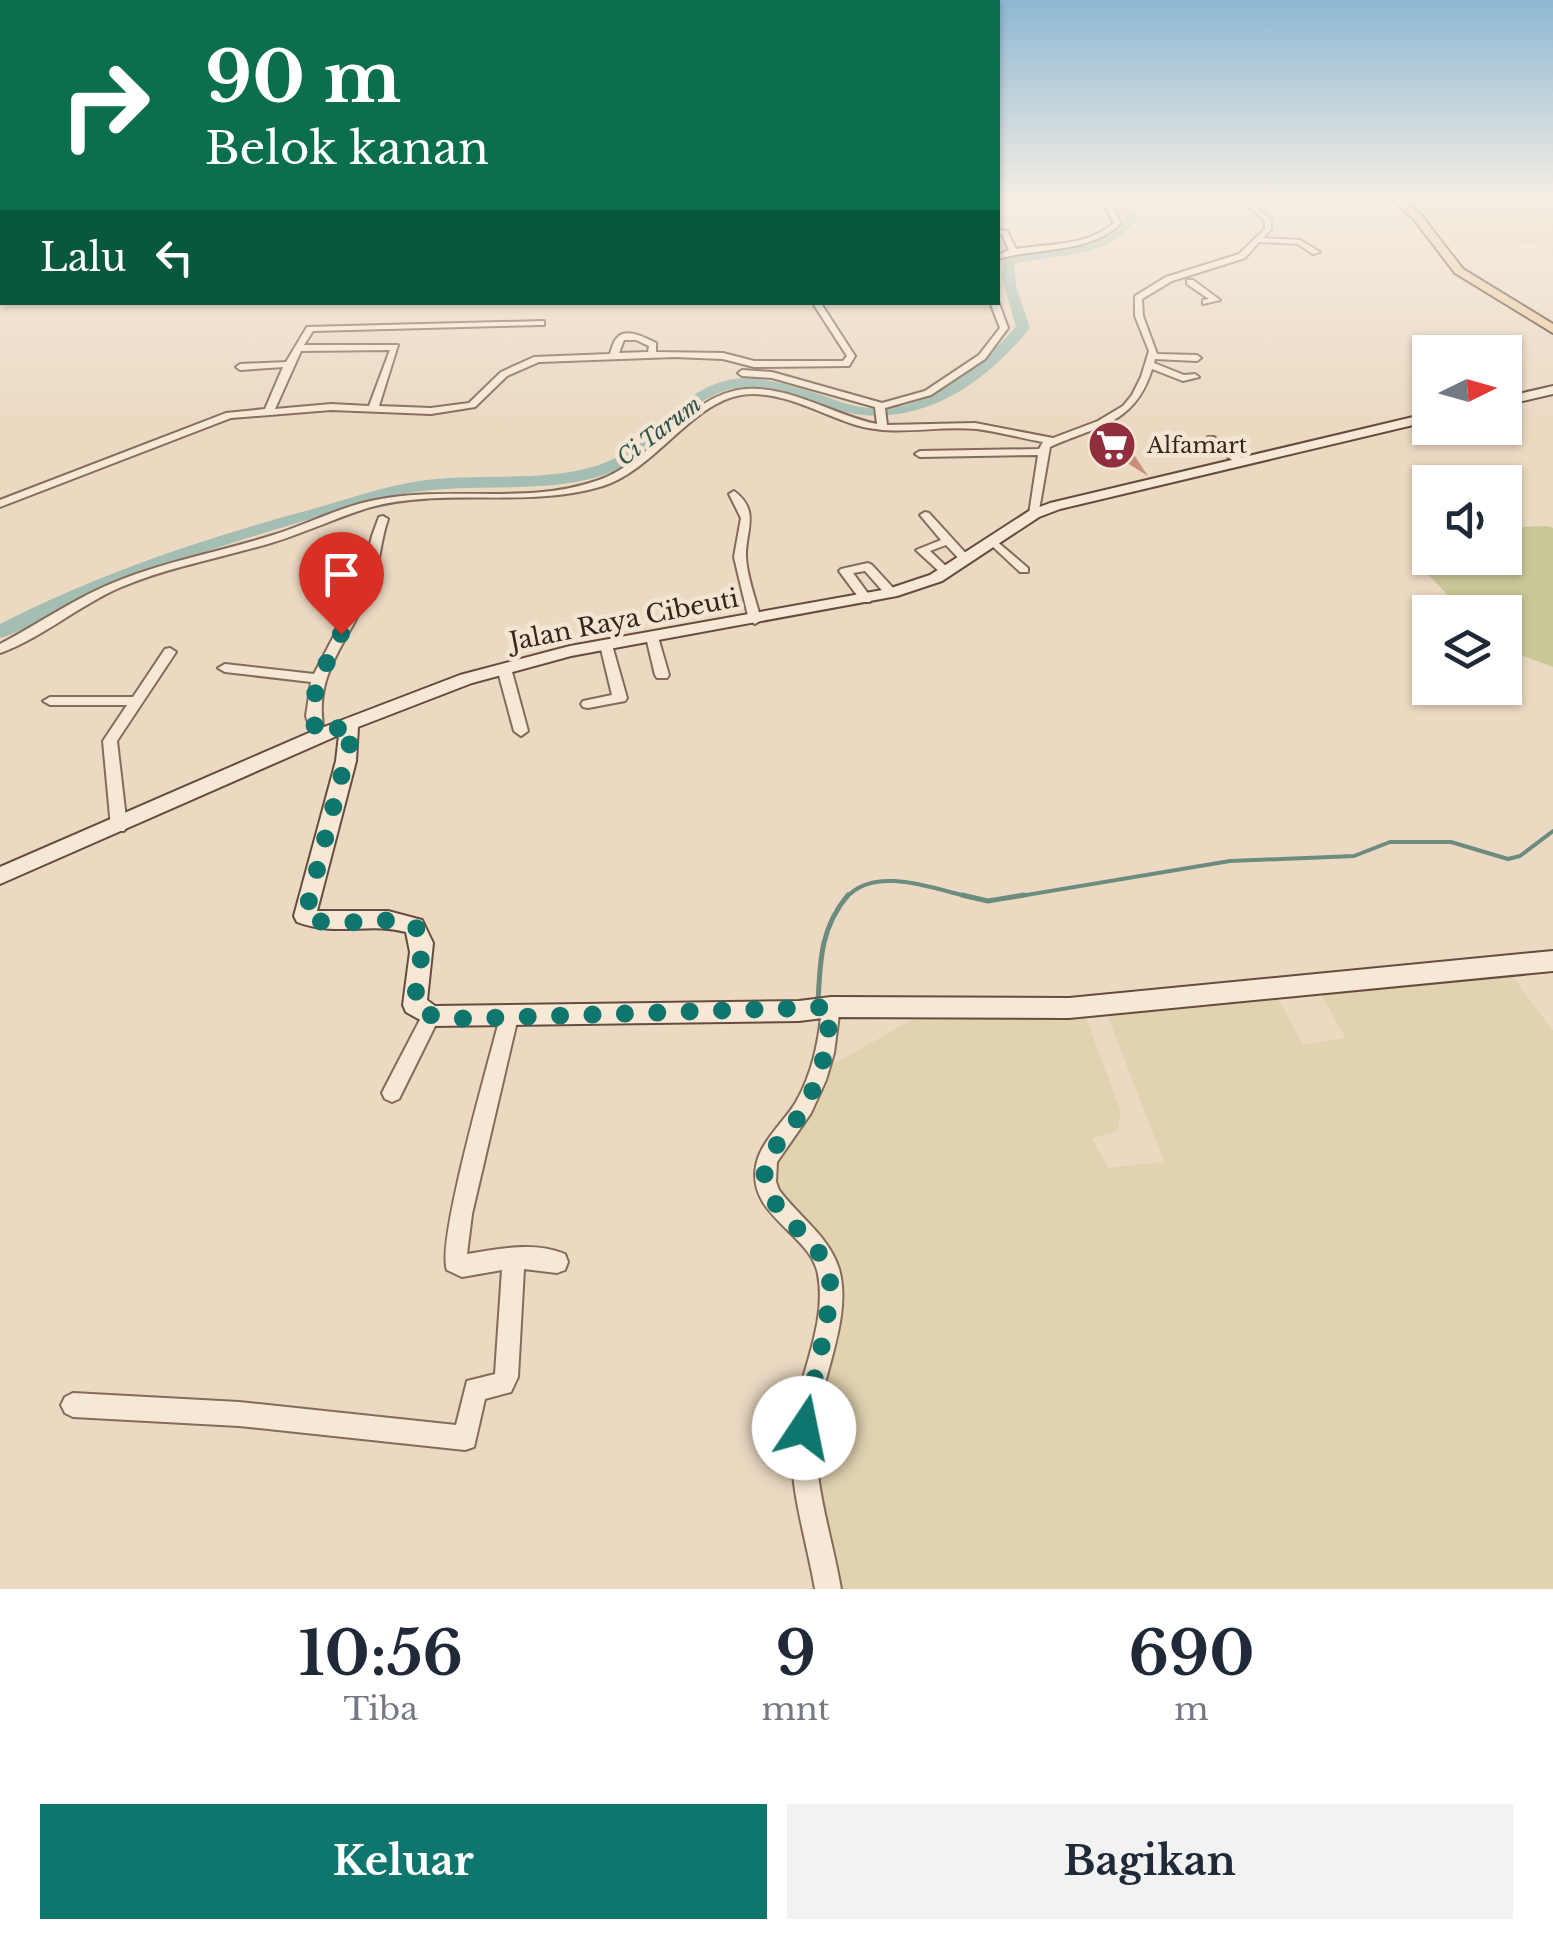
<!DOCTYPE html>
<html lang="id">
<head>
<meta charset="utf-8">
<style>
	body { margin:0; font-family:"Libre Baskerville",serif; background:#f2f2f3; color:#1f2937; height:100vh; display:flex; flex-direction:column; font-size:38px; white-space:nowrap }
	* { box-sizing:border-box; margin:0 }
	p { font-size:32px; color:#747a83 }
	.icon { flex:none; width:55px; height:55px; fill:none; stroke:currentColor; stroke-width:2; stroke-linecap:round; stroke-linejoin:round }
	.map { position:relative; height:1589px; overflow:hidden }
	.drawer { display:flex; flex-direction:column; background:#fff; flex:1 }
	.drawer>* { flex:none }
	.banner { position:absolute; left:0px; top:0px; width:1000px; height:305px; box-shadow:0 2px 8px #0004; background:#0b6e4f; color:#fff; overflow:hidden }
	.needle { width:65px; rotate:85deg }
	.tools { position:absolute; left:1412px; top:335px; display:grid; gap:20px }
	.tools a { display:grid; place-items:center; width:110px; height:110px; border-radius:0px; background:#fff; box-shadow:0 2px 8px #0004; font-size:50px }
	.pin { position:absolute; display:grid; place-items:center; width:85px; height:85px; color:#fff; margin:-102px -42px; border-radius:50% 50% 50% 0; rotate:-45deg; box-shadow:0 0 10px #0007 }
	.pin .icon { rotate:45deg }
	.me { position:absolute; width:110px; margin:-55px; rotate:11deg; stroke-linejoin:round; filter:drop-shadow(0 0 8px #0008) }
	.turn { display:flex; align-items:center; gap:35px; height:210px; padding:0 40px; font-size:45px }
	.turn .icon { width:130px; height:130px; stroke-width:2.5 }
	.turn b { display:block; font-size:70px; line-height:85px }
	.then { display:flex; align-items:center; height:95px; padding:0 40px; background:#0003; gap:20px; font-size:38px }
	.eta { display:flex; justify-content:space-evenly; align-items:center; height:170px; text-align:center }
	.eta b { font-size:60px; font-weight:800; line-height:70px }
	.primary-button { display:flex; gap:20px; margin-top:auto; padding:20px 40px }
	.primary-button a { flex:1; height:115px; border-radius:0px; background:#0f766e; color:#fff; font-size:40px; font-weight:800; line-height:115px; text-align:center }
	.primary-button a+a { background:#f2f2f3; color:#1f2937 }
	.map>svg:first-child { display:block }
</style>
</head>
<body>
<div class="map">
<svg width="1553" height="1589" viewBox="0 0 1553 1589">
	<rect width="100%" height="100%" fill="#ebd9c2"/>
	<!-- farmland -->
	<g fill="#e1d2b0">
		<path d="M1434,200H1553V254L1532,244L1469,248L1437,232L1423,213L1408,203Z"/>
		<path d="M1509,972L1553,1031V1589H833L808,1452L833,1270L771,1190V1160L828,1067L921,1015L1084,1013L1121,1112L1117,1131L1092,1138L1108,1168L1164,1162L1105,1009L1275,993L1303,1045L1346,1038L1319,991Z"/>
	</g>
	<!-- green -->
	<path fill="#c9c797" d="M1547,526L1553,528V667L1505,649V612H1464L1419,565L1430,543V558H1505V528Z"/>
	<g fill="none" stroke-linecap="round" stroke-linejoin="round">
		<!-- stream-far1 -->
		<g stroke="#6c8c7f" stroke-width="4">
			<path d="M846,898C875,864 937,890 973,898"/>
			<path d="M1008,898L1230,861L1354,856L1390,842H1451L1508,859L1520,856L1553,831"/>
		</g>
		<!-- stream -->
		<g stroke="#6c8c7f" stroke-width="5">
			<path d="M962,895L988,901L1024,895"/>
			<path d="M818,1004C820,962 820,928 848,895"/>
		</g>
		<!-- river -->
		<path fill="#a4beb3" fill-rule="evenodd" d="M1115,200H1125V208L1137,218C1107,261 1059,252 1014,264L1016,286L1030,328C979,391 908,435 827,407C798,397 762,382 731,389C684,400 660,453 615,471C544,499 464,478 391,497C301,521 210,547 124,582C98,592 73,604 48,616C32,623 17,634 0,638V624C100,573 205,538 313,509C344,500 376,489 408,483C470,471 535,484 596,466C649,450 674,392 728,380C753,375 779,382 803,389C824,395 846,406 868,408C929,413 977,368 1016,327L1002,278L1004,259L1090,244L1117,229L1125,219L1115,209Z"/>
	</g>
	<!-- building -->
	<path fill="#c88f7a" d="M1123,438L1148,476L1095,443Z"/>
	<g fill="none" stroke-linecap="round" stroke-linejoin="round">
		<!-- street casing -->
		<g stroke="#846b5a" stroke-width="4">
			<g id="street">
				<path d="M1102,200H1108L1121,223C1090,254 1038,247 998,259V255L1009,250L1002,234H998V230L1007,231L1016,249C1050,243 1086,247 1114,223Z"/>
				<path d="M1242,200H1249L1271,220V229L1263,238L1300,240L1320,252L1313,254L1298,244L1259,242L1245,258L1172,281L1142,299L1143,316L1157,354L1197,355L1201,358L1197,361L1155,359L1154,363L1184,375L1195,374L1199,377L1183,381L1152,369C1135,425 1096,426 1050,447L1038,516L1029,514L1038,455L920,457L915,454L920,451L1039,449L1043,442C1021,438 999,432 977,429C936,425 896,437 856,425C820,414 780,389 741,395C692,403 654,470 603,486C527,509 447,487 371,507C337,517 305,533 271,543C221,558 168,567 119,588C78,606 42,638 0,653V644C40,623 78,596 120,580C170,560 223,551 273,535C309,524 343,505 381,499C453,486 530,505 599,480C652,462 689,393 746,389C792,386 833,415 877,424L875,407L772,378L742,376L738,373L742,370L772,372L882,403L925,391L979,355L1000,328L990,302L998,301L1008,328L985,359L931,395L885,408L887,425L975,423L1053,438L1098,421L1123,406L1132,395L1141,377L1149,351L1135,316V296L1166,277L1239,254L1265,229V221Z"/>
				<path d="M1187,280H1193L1220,300L1203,304V300L1209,299L1187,284Z"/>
				<path d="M812,302H820L855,356L849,366L754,367L723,359L675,357L539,362L507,376L475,407L431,414L331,410L231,418L0,507V500L226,413L265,409L283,367L240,370L236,367L240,364L286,362L307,327L544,321V325H541L313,331L304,345H398L379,406L431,408L469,403L501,372L534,357L610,354C612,348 613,342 617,338C626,327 646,338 656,343V352L723,353L754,361H843L847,356ZM624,340H636L649,346L648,352L619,353ZM390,350L369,406L331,404L275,409L301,351Z"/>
				<path d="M1208,437H1214L1245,460V464H1237L1208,441Z"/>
				<path d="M734,491C761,511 745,531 746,557C747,577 756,600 761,620L755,624L749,620L734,557L741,518L729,494Z"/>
				<path d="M925,512L929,513L971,559L969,561H961L946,545L930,551L950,570V574H942L916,550L941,540L920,515Z"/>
				<path d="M383,516L388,519C380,541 380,566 371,588C350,642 310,674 325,736L323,739H313L306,716L311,682L225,672L218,668L225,664L314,674L360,586L372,536L379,517Z"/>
				<path d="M994,539L1028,568V572H1020L990,544L988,542Z"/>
				<path d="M868,563L872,565L895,590V596H887L865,571L853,573L872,599L870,602H862L839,571L841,569Z"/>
				<path d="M652,633L658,637L669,675L667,678H657L655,675L646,637Z"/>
				<path d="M606,641L612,645L627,698L625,701L588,708L583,707L581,704L583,701L612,695L600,645Z"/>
				<path d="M170,648L176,652L117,741L127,827L124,831H114L111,827L103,741L127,705H50L43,701L50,697H133L165,649Z"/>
				<path d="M504,664L511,668L528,731L521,736L514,731L497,668Z"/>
				<path d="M831,999L837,1002L840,1007L834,1053L826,1080L811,1113L777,1162L776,1182L779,1190C799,1217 829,1236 839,1269C853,1318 820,1379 816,1429C813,1483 832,1536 841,1589H815C806,1537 788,1485 792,1431C796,1380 828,1326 818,1274C810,1233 747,1216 756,1166C760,1142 784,1122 796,1102C813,1072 819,1040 822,1007L825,1002Z"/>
				<path d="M431,1008L437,1010L440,1016L399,1099L392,1102L385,1099L382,1093L385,1087L425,1010Z"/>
				<path d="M509,1009L515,1011L518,1017L472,1214L467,1254C499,1249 533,1241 565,1254L568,1262L565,1270L557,1273L524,1269L518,1377L511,1392L485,1399L474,1447L465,1450L239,1426L73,1417L65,1413L61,1405L65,1397L73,1393L239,1402L456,1425L467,1381L495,1374L502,1270L462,1277L447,1270C436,1242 490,1058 500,1017L503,1011Z"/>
			</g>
		</g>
		<!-- secondary casing -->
		<g stroke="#664c3e" stroke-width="4">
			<g id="secondary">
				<path d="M1553,386V394L1505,405V397Z"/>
				<path d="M1430,413V421L1060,509L1039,517L942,581L897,596L571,656L472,683L358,727L356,761L317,911H388L422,920L433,943L427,1000L435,1006L799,1001L831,997L1069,998L1553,951V971L1069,1018L831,1017L799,1021L431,1026L406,1012L403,1005L410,952L406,932C370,922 336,937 297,922L294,916L336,761L339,735L0,884V867L311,732L460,675L570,646L888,589L930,575L1029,511L1050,503Z"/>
			</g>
		</g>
		<!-- primary casing -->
		<g stroke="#523a2f" stroke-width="4">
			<path id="primary" d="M1393,200H1404L1420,214L1463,269L1553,324V333L1455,273L1413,218Z"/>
		</g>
		<!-- street -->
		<use href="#street" fill="#f7e8d5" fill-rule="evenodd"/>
		<!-- secondary -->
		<use href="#secondary" fill="#f7e8d5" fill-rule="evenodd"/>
		<!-- primary -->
		<use href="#primary" fill="#edc89c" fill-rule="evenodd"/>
	</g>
	<!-- sky -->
	<linearGradient id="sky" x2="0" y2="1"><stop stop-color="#8db8d3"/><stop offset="0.47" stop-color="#f6eee4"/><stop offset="1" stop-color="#f6eee4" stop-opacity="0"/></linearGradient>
	<rect width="1553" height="423" fill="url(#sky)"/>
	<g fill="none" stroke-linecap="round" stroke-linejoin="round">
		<!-- route -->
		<path stroke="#0f766e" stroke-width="18" stroke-dasharray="0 32.4" d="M341,634C325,668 303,700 318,736L349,724L350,743L305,916C335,935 412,904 420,935C425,956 415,983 415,1005C431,1023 463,1018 486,1018L830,1007C828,1052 820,1084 795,1122C786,1136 768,1151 765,1167C759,1208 815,1234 828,1269C838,1297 809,1394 804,1428"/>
	</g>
	<!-- icons -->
	<defs>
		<g id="supermarket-disc" transform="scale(2.5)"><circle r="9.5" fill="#902e3d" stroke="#f3e5d2"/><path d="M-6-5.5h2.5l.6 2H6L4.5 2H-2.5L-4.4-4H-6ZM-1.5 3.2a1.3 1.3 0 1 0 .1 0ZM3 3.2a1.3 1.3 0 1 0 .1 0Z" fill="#fff"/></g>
	</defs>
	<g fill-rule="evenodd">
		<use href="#supermarket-disc" x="1112" y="445"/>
	</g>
	<g text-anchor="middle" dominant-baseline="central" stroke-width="9" stroke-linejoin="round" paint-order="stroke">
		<!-- far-water labels -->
		<g font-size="22" font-style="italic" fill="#2e544c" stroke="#f3e5d2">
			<text transform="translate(659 431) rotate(-37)">Ci Tarum</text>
		</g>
		<!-- far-poi labels -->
		<g font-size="22" fill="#35261e" stroke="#f3e5d2" text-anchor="start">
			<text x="1147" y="445">Alfamart</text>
		</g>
		<!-- street labels -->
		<g font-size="25" fill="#35261e" stroke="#f3e5d2">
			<text transform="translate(624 620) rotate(-11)">Jalan Raya Cibeuti</text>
		</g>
	</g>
</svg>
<div class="tools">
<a><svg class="needle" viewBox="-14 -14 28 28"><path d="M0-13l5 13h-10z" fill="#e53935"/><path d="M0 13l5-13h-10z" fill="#747a83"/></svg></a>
<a><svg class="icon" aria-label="sound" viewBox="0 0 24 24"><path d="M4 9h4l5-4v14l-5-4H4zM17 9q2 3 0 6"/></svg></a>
<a><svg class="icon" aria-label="layers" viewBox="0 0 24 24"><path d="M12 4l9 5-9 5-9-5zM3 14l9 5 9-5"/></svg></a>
</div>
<div class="pin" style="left:341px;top:634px;background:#d93025"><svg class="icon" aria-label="arrive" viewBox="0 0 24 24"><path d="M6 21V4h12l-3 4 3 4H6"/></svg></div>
<svg class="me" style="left:804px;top:1428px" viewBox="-20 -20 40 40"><circle r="19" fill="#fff"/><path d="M0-13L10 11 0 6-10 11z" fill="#0f766e"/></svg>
<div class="banner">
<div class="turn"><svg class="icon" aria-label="right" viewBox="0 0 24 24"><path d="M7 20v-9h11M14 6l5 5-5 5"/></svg><div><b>90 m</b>Belok kanan</div></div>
<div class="then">Lalu<svg class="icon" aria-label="left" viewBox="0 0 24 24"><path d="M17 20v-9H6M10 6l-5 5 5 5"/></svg></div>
</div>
</div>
<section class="drawer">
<div class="eta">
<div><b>10:56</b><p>Tiba</p></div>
<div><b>9</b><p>mnt</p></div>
<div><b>690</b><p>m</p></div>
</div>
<div class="primary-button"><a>Keluar</a><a>Bagikan</a></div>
</section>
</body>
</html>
